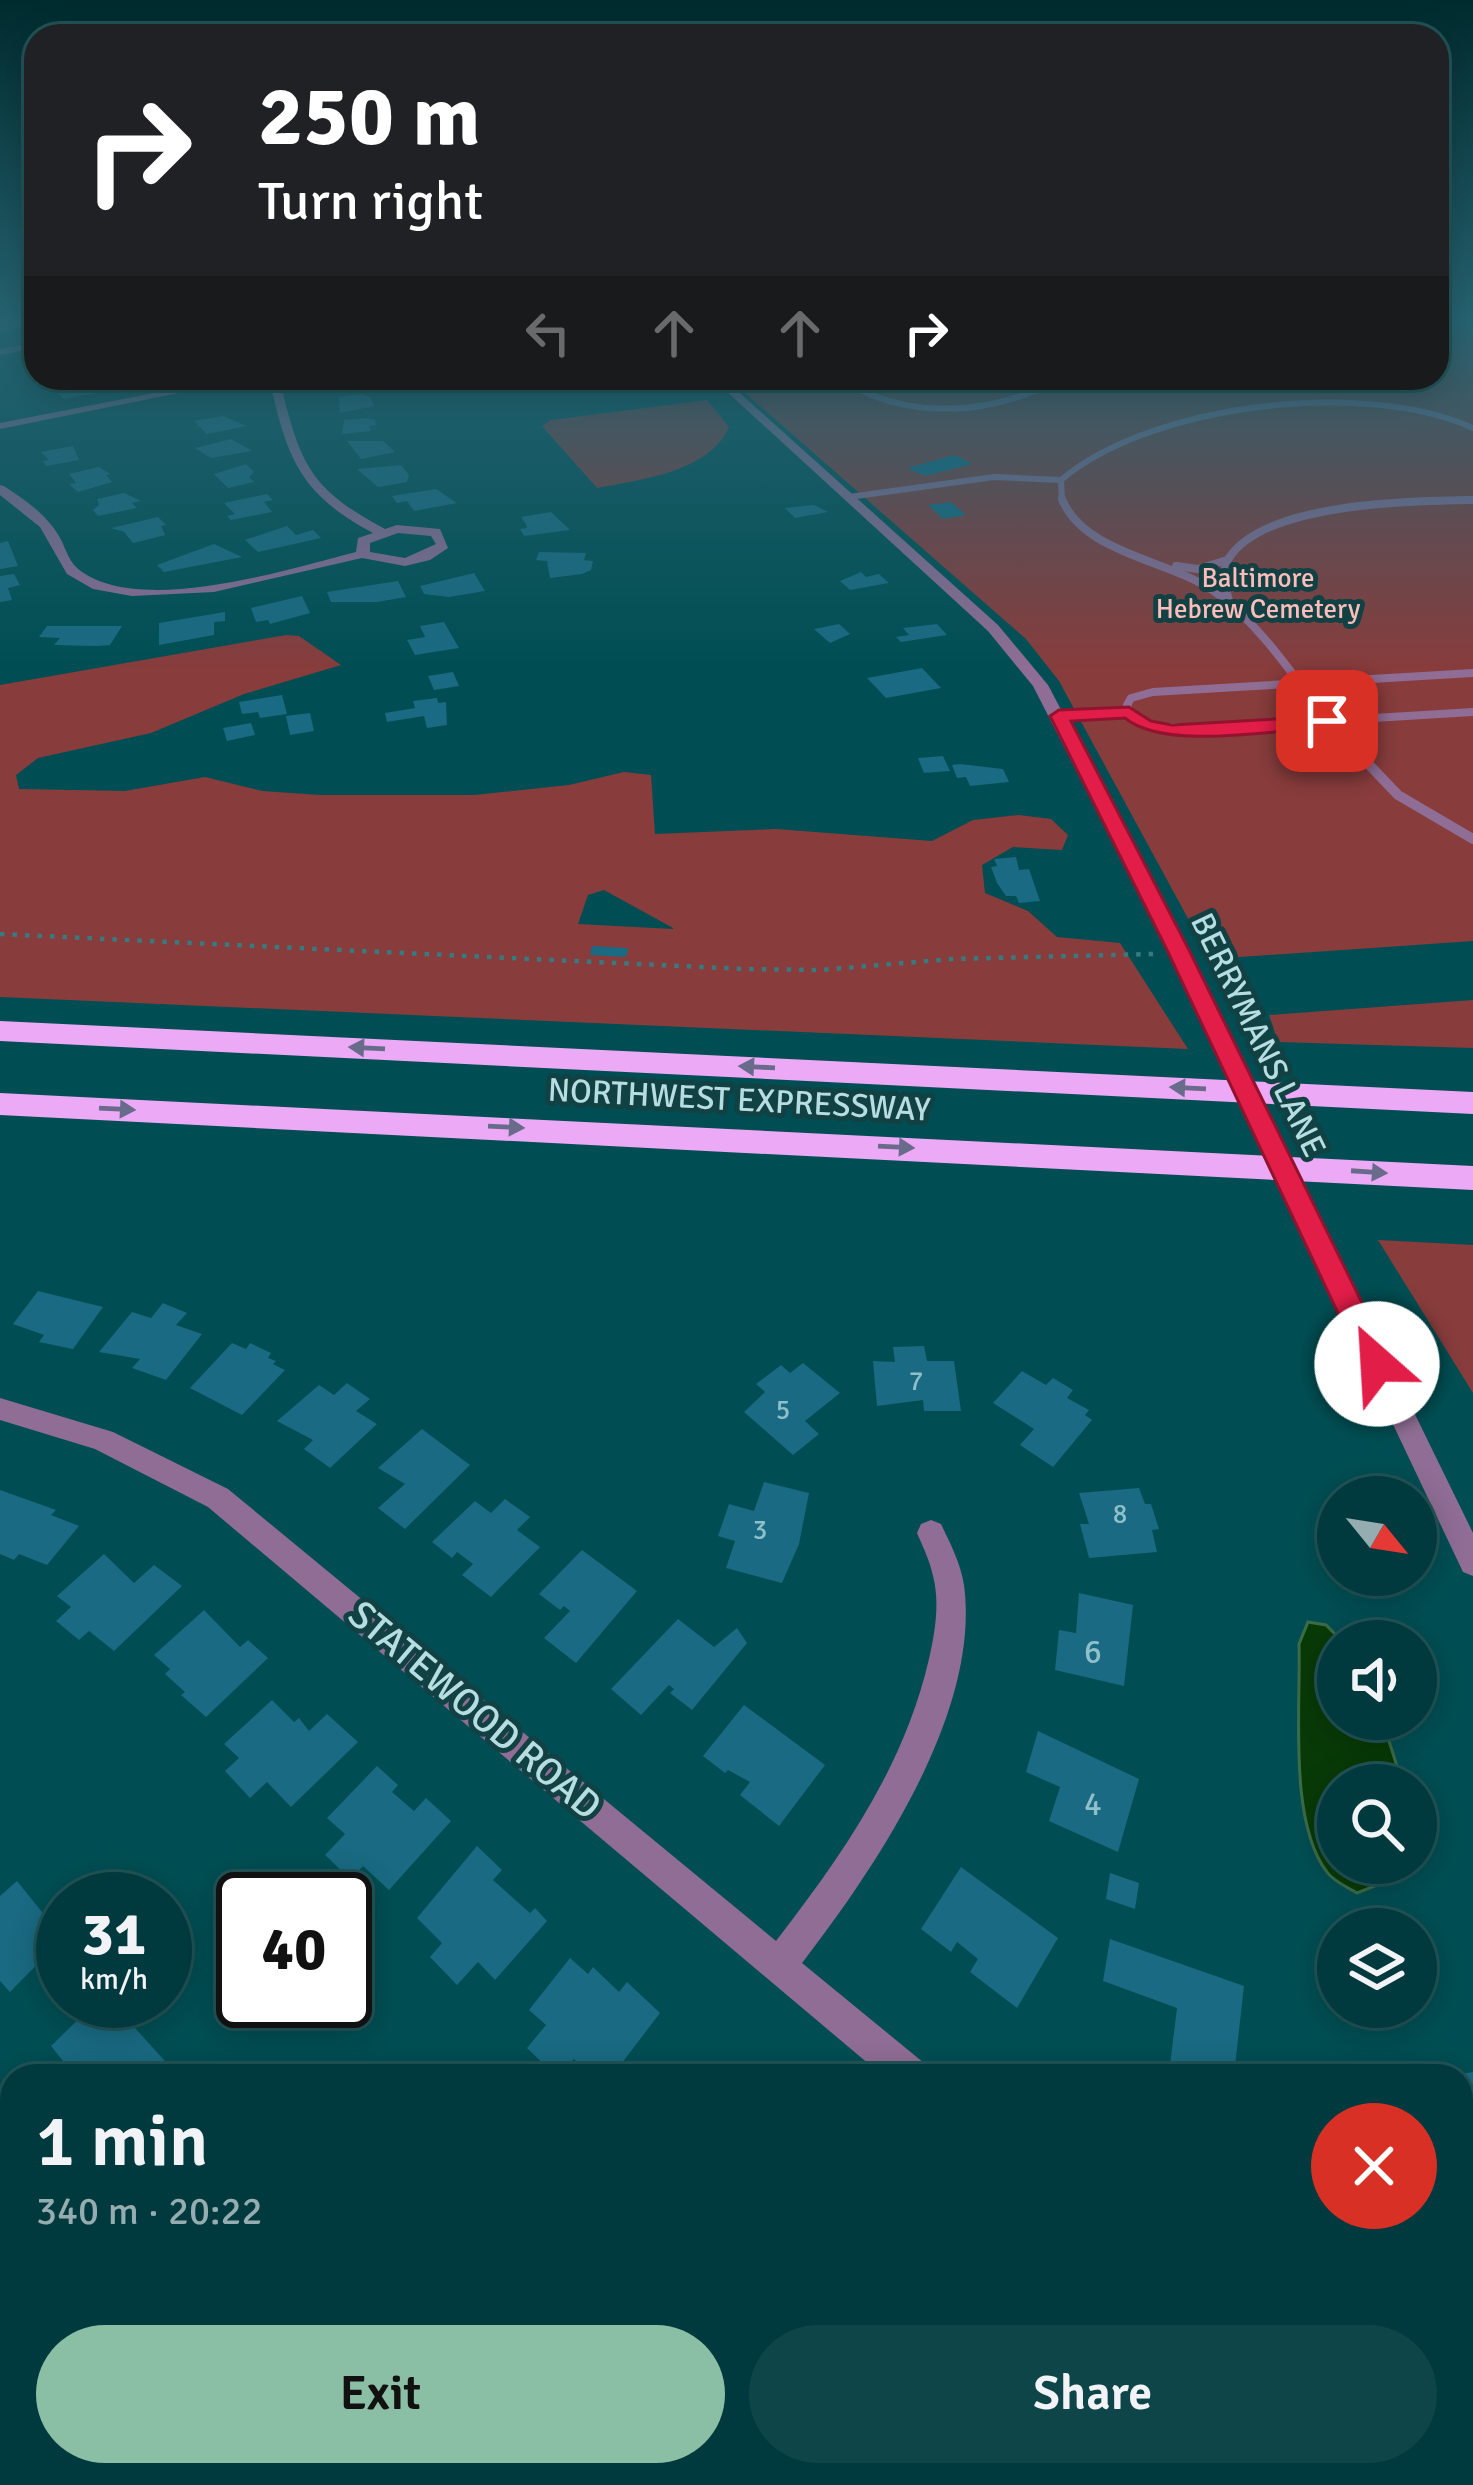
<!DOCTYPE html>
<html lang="en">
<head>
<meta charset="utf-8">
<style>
	body { margin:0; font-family:Signika,sans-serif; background:#0e4549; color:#f1f3f6; height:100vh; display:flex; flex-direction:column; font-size:45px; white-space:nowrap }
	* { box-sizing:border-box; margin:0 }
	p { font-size:39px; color:#95adb0 }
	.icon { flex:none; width:66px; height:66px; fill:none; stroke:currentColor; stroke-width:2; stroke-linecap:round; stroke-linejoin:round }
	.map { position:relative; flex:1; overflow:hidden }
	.details { position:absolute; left:0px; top:2064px; width:1473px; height:423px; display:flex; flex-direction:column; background:#003a3e; border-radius:36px 36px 0 0; box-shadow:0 6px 30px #0003,0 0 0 3px #225458 }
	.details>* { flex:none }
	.top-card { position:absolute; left:24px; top:24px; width:1425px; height:366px; border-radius:36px; box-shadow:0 6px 30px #0003,0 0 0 3px #225458; background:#202124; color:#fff; overflow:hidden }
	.needle { width:78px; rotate:120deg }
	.buttons { position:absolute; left:1317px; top:1476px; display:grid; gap:24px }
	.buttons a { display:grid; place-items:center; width:120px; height:120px; border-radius:50%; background:#003a3e; box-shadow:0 6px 30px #0003,0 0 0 3px #225458; font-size:60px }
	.speed { position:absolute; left:36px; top:1872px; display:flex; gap:24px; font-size:60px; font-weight:700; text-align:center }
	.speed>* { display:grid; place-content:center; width:156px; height:156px; border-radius:50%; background:#003a3e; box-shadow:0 6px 30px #0003,0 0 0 3px #225458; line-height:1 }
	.speed small { font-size:30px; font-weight:400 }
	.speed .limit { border:6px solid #111; border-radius:18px; background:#fff; color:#111 }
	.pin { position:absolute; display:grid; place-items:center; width:102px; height:102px; color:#fff; margin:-51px; border-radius:24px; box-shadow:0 6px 18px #0006 }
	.me { position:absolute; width:132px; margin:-66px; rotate:334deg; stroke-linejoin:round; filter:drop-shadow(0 0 9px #0008) }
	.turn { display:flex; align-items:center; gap:42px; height:252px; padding:0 36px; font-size:54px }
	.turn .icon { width:156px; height:156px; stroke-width:2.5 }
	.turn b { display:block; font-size:84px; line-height:102px }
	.lanes { display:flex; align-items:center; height:114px; padding:0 36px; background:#0003; justify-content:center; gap:60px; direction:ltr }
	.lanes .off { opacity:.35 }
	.round { display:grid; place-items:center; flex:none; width:126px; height:126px; border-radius:63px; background:#0e4549 }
	.overview { display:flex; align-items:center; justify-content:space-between; height:204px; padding:0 36px }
	h1 { font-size:72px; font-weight:600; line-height:90px }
	.cta { display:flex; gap:24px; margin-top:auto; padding:24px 36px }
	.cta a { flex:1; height:138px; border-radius:72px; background:#8abfa5; color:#111; font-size:48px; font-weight:600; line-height:138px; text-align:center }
	.cta a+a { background:#0e4549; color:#f1f3f6 }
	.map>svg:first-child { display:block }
</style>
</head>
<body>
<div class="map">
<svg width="1473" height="2485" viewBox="0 0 1473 2485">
	<rect width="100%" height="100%" fill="#004e53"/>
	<!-- green -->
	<g fill="#883c3c" fill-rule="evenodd">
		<path d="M1437,321H1473V941L1210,959L1059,681L1026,639L728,378H1437Z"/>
		<path d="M707,400L729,427C710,472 639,480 597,488L542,426L551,420Z"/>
		<path d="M286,635L299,636L341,665L244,694L151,733L38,758L16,775L19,789L125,791L205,777L262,791L320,795H474L569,785L624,772L651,775L655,834L776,829L932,841L973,820L1019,815L1051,819L1068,835L1062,850L1013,847L982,865L985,893L1028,911L1057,937L1120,943L1188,1049L0,997V685ZM604,890L673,928V929L578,924L588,895Z"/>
		<path d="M1473,1000V1048L1278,1042L1269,1015Z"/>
		<path d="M1378,1240L1473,1245V1393Z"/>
	</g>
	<!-- water -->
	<path fill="#083a07" stroke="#3c6b48" stroke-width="3" d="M1308,1622L1326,1625L1342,1641H1338V1719H1382L1403,1785H1338V1863H1401L1392,1879L1357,1893C1347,1887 1333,1881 1327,1872C1288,1822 1301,1705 1299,1644Z"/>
	<!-- building -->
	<g fill="#196a82">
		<path d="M94,384L103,392L64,399L57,392Z"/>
		<path d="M361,394L370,397L374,406L340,413L339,397Z"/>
		<path d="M223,416L247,426L207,434L194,421Z"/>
		<path d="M367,418L375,420L376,425L369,426L371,431L342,434L344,420Z"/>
		<path d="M231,439L252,451L211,458L195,448Z"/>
		<path d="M347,441H383L395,452L361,459Z"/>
		<path d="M73,446L79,460L46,466L43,461L49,460L41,452Z"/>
		<path d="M955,455L972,464L925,476L907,468Z"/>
		<path d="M246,464L254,472L249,477L254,482L228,488L214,474Z"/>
		<path d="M401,465L409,475L407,482L378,487L357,469Z"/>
		<path d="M99,467L110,474L106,475L112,482L78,492L69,484L76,483L69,474Z"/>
		<path d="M436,489L457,503L414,511L407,501L397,503L392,496Z"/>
		<path d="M124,493L141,501L132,503L137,508L98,516L93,510L99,505L97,499Z"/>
		<path d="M267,494L273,500L264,502L272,512L231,520L227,516L235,514L224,503Z"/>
		<path d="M951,502L966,515L943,519L928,505Z"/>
		<path d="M814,505L828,512L795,518L785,508Z"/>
		<path d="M551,512L570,530L524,536L520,529L527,528L526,524L521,517Z"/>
		<path d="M158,517L166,525L161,526L165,535L133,543L124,532L111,528Z"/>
		<path d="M287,526L296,535L313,530L321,538L258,552L245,540Z"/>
		<path d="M8,541L18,566L0,569V543Z"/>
		<path d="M214,544L242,557L164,572L157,565Z"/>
		<path d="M539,552L586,553L584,560L593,561L591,570L582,574L550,578L547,561L536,560Z"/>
		<path d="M861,572L866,577L879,574L889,583L850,590L840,581Z"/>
		<path d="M474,573L485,591L449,597L424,594L420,586Z"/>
		<path d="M14,574L20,585L8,588L12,600L0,602V576Z"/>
		<path d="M398,581L406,597L377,602H331L327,592Z"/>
		<path d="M302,596L310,613L270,624L268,620L256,622L251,608Z"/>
		<path d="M225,612V621L214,622V635L159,645V623Z"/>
		<path d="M444,622L459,648L415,655L407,640L425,637L420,626Z"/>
		<path d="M839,624L850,634L830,643L814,629Z"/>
		<path d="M937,624L947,635L901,642L896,637L909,635L903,628Z"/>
		<path d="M47,626H122L110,645L97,646L54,645L60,638L39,637Z"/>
		<path d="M922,668L941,688L886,698L867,678Z"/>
		<path d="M453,672L459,686L434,690L428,676Z"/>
		<path d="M282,695L287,714L260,718L258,712L242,714L239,702Z"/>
		<path d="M437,698L438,703L446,702L447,725L427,728L424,716L387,722L385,713L415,708L413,701Z"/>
		<path d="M310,713L314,731L290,735L286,716Z"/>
		<path d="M251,723L255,735L227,741L223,728Z"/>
		<path d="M943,756L950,771L924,773L918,758Z"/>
		<path d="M960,764L1003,769L1009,782L970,786L966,777L957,778L952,765Z"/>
		<path d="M1016,857L1019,870L1029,869L1040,901L1019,903L1016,896H1006L997,883L991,867L997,866L994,859Z"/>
		<path d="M592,946L628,948L626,957L590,955Z"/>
		<path d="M38,1291L103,1307L73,1349L39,1342L44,1335L13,1324Z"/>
		<path d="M163,1303L187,1313L176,1325L202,1334L166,1380L132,1368L140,1359L99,1352L132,1312L151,1318Z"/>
		<path d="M232,1343L246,1349L250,1343L271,1353L268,1358L276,1361L273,1364L285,1370L242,1415L190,1388Z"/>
		<path d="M924,1346L927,1361H954L961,1411H924L923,1400L877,1406L873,1361L895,1362L893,1347Z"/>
		<path d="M803,1363L840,1393L805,1421L819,1434L793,1455L744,1412L765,1392L756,1384L781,1365L790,1373Z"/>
		<path d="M1022,1371L1046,1385L1053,1378L1073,1390L1067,1398L1089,1410L1085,1415L1092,1420L1053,1467L1020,1445L1034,1429L993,1403Z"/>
		<path d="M347,1383L370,1399L356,1411L377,1424L330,1468L304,1449L313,1440L277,1421L319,1385L334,1395Z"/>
		<path d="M422,1429L470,1465L405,1529L378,1508L405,1484L378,1468Z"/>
		<path d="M764,1482L809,1493L799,1544L782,1583L726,1568L735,1541L718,1536L729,1504L754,1511Z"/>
		<path d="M1139,1488L1145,1504H1151L1159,1529L1152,1530L1157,1552L1089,1558L1080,1524H1089L1079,1493Z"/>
		<path d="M0,1490L56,1510L51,1515L79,1526L47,1565L19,1554L14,1560L0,1554Z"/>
		<path d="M505,1499L530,1517L517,1530L540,1547L491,1597L462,1575L473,1564L457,1552L452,1558L432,1542L475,1501L491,1513Z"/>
		<path d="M582,1550L637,1591L576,1663L544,1638L570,1611L564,1606L560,1610L539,1594Z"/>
		<path d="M104,1554L134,1583L154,1565L182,1586L114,1651L89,1631L79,1640L56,1621L71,1607L57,1596Z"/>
		<path d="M1079,1593L1133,1605L1124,1686L1055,1670L1059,1630L1076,1633Z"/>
		<path d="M204,1610L240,1647L248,1640L268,1658L206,1717L181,1695L185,1692L165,1674L170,1669L154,1655Z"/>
		<path d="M678,1619L714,1647L737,1628L747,1643L692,1710L670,1693L674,1689L669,1685L641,1715L611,1689Z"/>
		<path d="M272,1700L294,1722L299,1718L309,1731L327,1714L358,1742L291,1807L267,1782L250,1798L225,1771L239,1758L224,1744Z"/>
		<path d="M744,1705L825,1765L779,1826L740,1795L750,1782L728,1770L725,1773L703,1756Z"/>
		<path d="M1038,1731L1139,1779L1118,1852L1049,1821L1060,1787L1026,1772Z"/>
		<path d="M377,1766L398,1785L392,1792L414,1811L426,1798L451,1821L389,1890L363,1866L351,1880L325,1855L345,1834L327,1818Z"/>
		<path d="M477,1846L502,1870L493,1880L530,1913L535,1908L547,1921L495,1980L478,1962L457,1985L430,1957L442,1943L417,1918Z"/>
		<path d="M961,1867L1058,1938L1017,2008L970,1972L978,1959L957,1942L951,1952L921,1929Z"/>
		<path d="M1110,1873L1139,1883L1135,1909L1106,1899Z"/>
		<path d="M17,1881L63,1938L10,1992L0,1981V1896Z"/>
		<path d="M1110,1939L1244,1986L1235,2066L1225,2062L1223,2076H1199L1170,2065L1177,2008L1103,1981Z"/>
		<path d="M570,1958L588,1974L593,1967L619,1992L627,1982L660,2013L612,2076H591L574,2059L556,2076L527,2048L546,2025L529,2010Z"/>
		<path d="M97,2001H103L114,2014L118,2009L172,2069L166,2076H75L51,2046Z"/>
		<path d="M1473,2072V2163L1461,2164V2074Z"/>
		<path d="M462,2475H540L541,2485H463Z"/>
	</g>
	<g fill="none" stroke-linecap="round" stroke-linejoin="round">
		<!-- path-far1 -->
		<path stroke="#387a7e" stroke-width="3" stroke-dasharray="3 4.5" stroke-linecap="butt" d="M918,386L930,378"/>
		<!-- path -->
		<path stroke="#387a7e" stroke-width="4.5" stroke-dasharray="4.5 8" stroke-linecap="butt" d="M0,934L744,969L821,970L952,959L1153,954"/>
		<!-- service-far2 -->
		<g stroke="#8f6d94" stroke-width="6">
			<path d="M663,378L670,384"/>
			<path d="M838,378C909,422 990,416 1063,378"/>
			<path d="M1061,480L1062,502"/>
			<path d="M849,497L994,477L1061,480C1152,403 1365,379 1473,428"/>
			<path d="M1420,502L1473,500"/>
		</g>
		<!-- service-far1 -->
		<g stroke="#8f6d94" stroke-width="8">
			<path d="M1062,499C1084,554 1171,560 1215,592C1264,627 1299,685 1336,731"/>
			<path d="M1176,566L1198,569L1227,560"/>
			<path d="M1230,604C1226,589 1220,572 1229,558C1265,502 1413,501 1473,500"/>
			<path d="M1473,673L1153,692L1131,698L1127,705L1134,721L1172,730L1473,712"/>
			<path d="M1059,716L1129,712"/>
		</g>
		<!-- service -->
		<g stroke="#8f6d94" stroke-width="10">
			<path d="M1164,728H1202"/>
			<path d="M1334,728L1398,795L1473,839"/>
		</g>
		<!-- minor -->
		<g fill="#8f6d94" fill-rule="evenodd">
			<path d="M36,342V348L0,355V349Z"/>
			<path d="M231,378H253L0,429V423Z"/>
			<path d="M269,378H279C300,461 306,487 385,529L397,525L440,529L448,548L430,560L405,566L362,558L214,592L132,596L93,589L67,574L40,527L0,495V485L4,486C25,500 46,514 59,536C65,546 68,560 77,568C136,618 289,569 356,552L358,538L373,533C298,493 287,457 269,378ZM398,533L431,536L436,544L405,558L370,552V543Z"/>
			<path d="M0,1398L113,1432L228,1489L776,1941C843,1854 904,1767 929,1659C935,1633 940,1602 933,1576C930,1561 923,1547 917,1533L921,1524L931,1520L941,1524C950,1543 961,1564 964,1585C981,1712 876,1867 802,1963L924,2063L929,2076H883L208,1507L95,1449L0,1420Z"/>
			<path d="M0,2238L12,2243V2294L0,2289Z"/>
			<path d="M1461,2296L1473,2298V2338L1461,2336Z"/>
			<path d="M66,2475H108L109,2485H67Z"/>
		</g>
		<!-- tertiary -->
		<g fill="#8f6d94" fill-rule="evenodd">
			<path d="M23,321H36V324L0,331V325Z"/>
			<path d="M712,378H723L998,625L1048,685L1188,950L1473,1533V1576L1463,1572L1168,950L1033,686L988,631Z"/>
		</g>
		<!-- motorway -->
		<g fill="#eca9f5" fill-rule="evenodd">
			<path d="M0,1021L1473,1092V1114L0,1041Z"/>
			<path d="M0,1093L1473,1166V1190L0,1115Z"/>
		</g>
	</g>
	<!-- one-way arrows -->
	<defs><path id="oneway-solid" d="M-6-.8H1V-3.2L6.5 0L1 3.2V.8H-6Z" transform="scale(3)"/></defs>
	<g fill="#696b8b">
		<use href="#oneway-solid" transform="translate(367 1048) rotate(-177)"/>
		<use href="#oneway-solid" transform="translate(757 1067) rotate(-177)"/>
		<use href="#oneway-solid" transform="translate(1188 1088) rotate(-177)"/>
		<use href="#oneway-solid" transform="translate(117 1109) rotate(3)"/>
		<use href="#oneway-solid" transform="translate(506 1127) rotate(3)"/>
		<use href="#oneway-solid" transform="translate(896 1147) rotate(3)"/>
		<use href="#oneway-solid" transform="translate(1369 1172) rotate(4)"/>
	</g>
	<!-- sky -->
	<linearGradient id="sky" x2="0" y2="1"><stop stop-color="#002b2e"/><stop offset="0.48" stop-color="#266371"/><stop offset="1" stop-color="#266371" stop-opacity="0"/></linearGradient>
	<rect width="1473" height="668" fill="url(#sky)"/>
	<!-- route -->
	<path fill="#e11d48" stroke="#92132f" stroke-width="3" d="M1129,707L1151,721L1172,725L1327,716L1336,721L1327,727C1276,730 1164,751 1125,718L1071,721L1189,950L1392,1364L1387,1373H1367L1362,1364L1167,950L1050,716L1059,710Z"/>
	<g text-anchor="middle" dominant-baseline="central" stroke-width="10" stroke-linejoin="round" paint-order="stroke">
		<!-- far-park labels -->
		<g font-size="27" fill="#febdba" stroke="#124144">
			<text x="1258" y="578">Baltimore<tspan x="1258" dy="31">Hebrew Cemetery</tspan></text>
		</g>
		<!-- number labels -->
		<g font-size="27" fill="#8fc0c9">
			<text x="916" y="1381">7</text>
			<text x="783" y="1410">5</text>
			<text x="1120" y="1514">8</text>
			<text x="760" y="1530">3</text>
		</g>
		<!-- street labels -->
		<g font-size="33" fill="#b6dde1" stroke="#124144">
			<text transform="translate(1258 1035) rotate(64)">BERRYMANS LANE</text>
			<text transform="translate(739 1100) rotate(3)">NORTHWEST EXPRESSWAY</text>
		</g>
		<!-- near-number labels -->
		<g font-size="33" fill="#8fc0c9">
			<text x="1093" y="1652">6</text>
			<text x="1093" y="1804">4</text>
		</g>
		<!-- near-street labels -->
		<g font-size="39" fill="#b6dde1" stroke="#124144">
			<text transform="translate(475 1710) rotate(40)">STATEWOOD ROAD</text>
		</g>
	</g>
</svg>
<div class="buttons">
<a><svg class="needle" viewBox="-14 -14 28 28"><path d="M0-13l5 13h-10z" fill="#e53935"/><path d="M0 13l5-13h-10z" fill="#95adb0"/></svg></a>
<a><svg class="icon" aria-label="sound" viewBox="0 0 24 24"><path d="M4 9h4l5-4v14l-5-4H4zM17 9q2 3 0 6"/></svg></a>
<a><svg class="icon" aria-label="search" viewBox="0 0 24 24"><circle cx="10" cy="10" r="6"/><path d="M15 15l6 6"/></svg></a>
<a><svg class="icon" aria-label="layers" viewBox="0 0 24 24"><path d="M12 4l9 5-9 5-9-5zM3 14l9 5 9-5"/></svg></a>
</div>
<div class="speed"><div>31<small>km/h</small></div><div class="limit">40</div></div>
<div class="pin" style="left:1327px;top:721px;background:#d93025"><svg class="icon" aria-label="arrive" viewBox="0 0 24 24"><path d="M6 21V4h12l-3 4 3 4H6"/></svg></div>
<svg class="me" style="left:1377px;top:1364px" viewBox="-20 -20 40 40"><circle r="19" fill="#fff"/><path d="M0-13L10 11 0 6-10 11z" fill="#e11d48"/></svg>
<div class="top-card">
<div class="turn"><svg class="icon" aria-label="right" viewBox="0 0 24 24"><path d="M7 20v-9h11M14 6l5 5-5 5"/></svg><div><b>250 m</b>Turn right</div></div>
<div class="lanes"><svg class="icon off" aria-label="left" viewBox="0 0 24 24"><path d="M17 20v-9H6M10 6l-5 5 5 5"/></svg><svg class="icon off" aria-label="ahead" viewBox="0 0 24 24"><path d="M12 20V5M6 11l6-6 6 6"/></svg><svg class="icon off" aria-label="ahead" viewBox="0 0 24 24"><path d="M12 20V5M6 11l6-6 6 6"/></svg><svg class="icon" aria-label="right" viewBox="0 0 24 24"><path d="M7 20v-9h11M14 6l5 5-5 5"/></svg></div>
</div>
<section class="details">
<div class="overview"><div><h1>1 min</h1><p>340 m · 20:22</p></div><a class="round" style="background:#d93025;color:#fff"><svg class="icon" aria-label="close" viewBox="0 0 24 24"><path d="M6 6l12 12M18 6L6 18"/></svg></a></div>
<div class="cta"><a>Exit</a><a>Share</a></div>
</section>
</div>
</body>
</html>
